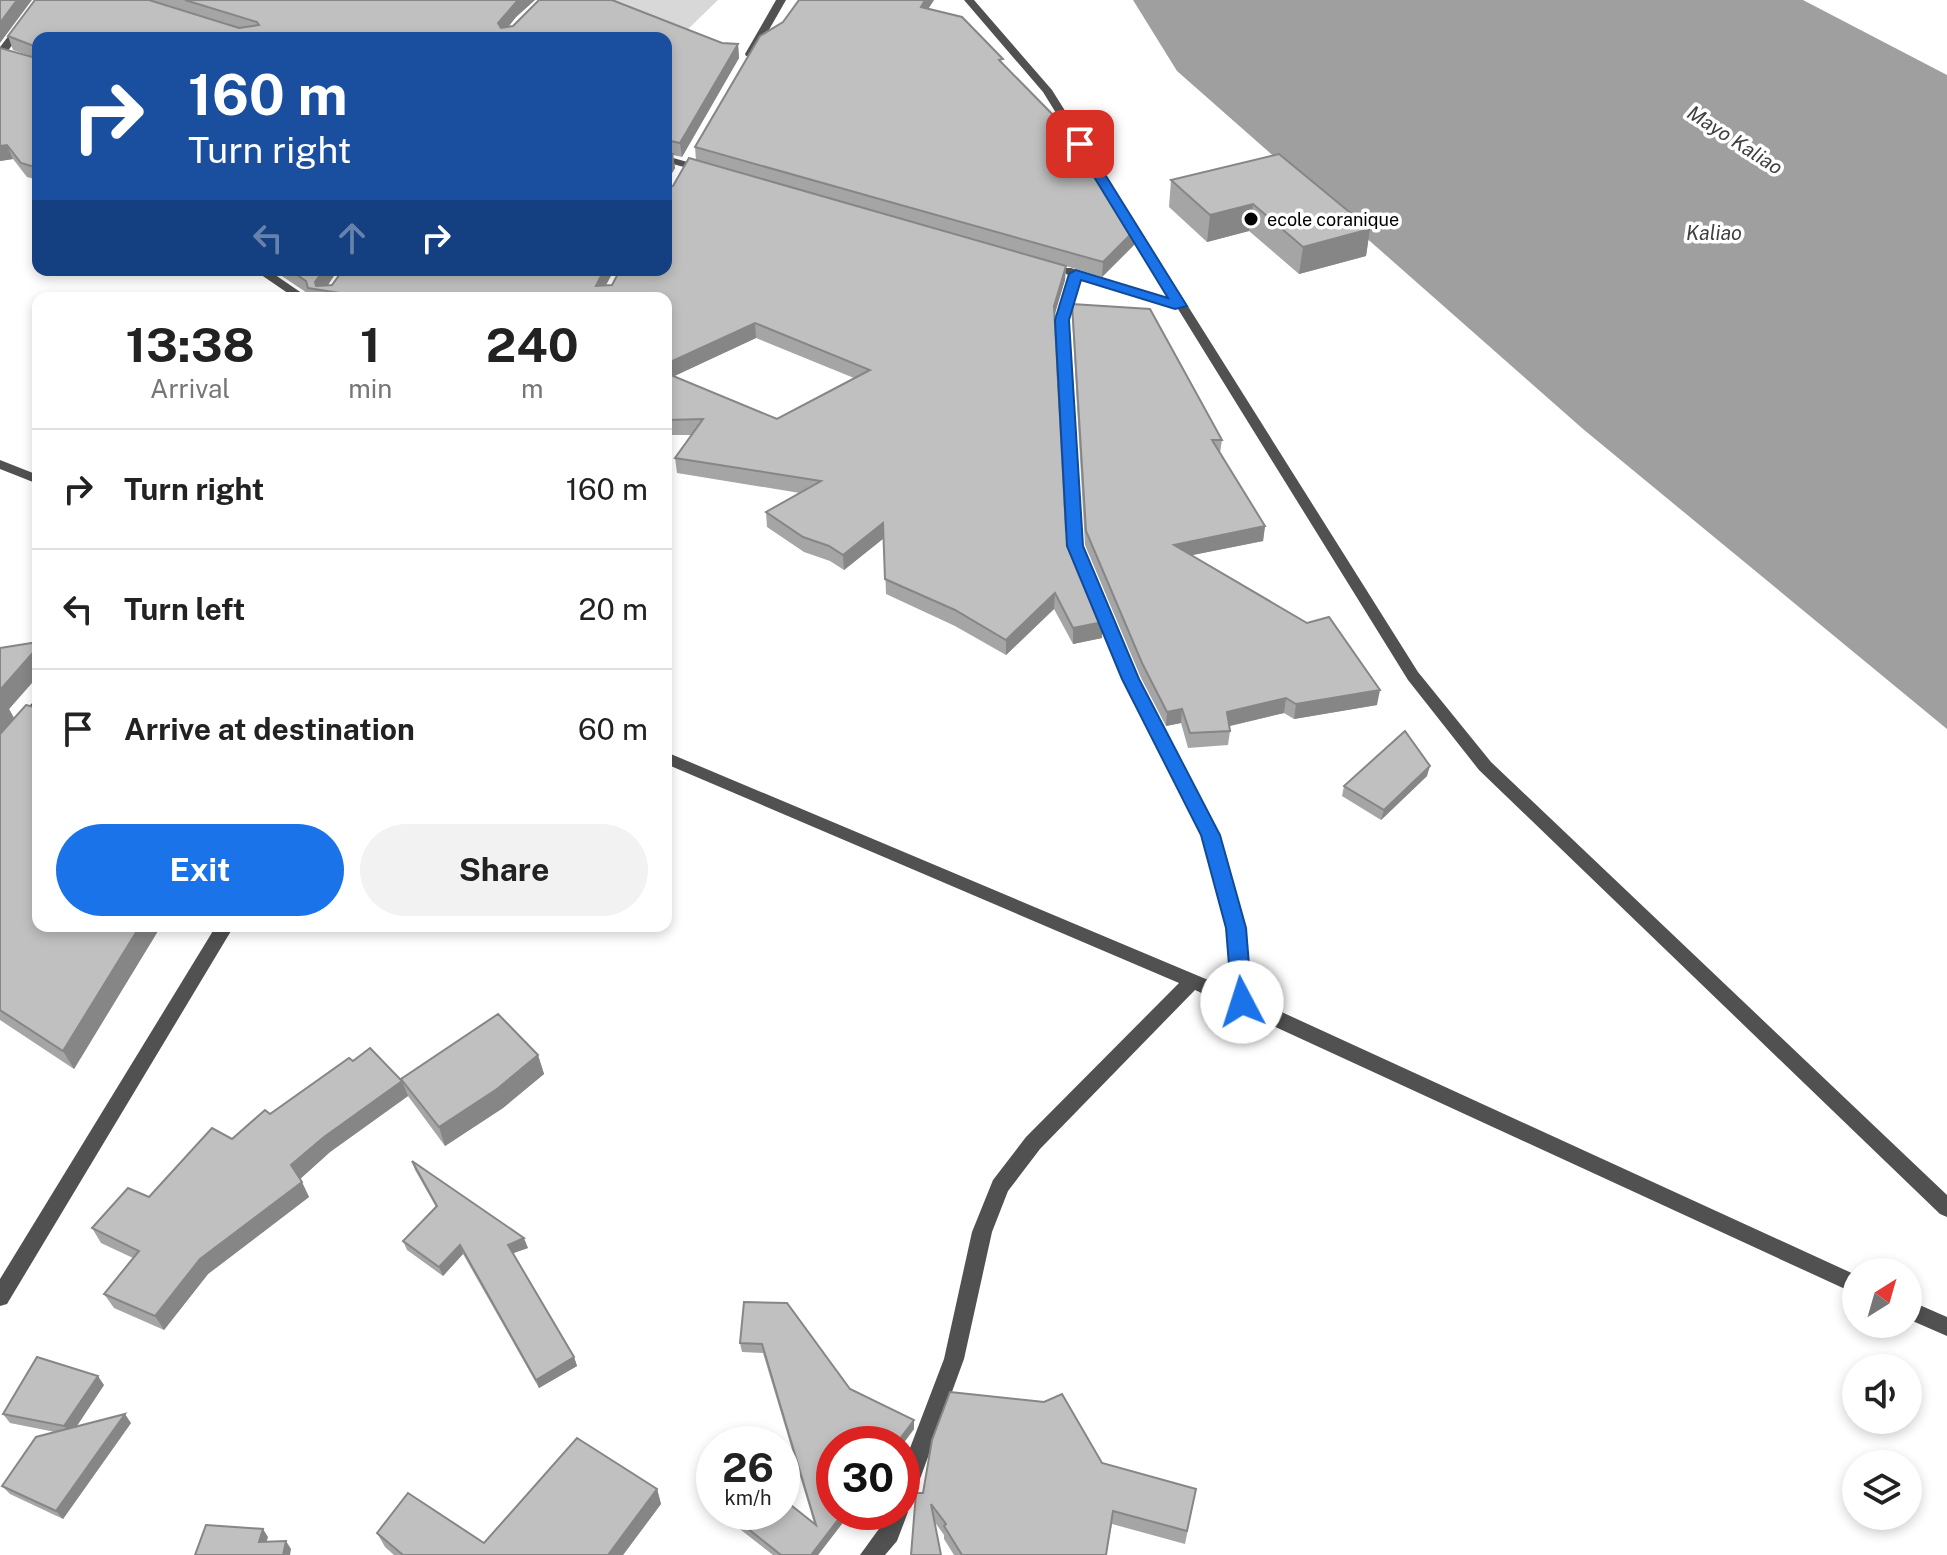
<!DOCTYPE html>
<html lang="en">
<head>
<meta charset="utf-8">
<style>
	body { margin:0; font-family:"Public Sans",sans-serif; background:#f2f2f2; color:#222; height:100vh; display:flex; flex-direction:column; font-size:30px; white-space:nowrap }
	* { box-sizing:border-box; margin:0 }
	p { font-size:26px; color:#767676 }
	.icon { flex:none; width:44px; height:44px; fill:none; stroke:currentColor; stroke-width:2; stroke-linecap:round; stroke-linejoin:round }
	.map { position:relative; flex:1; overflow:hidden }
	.details { position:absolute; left:32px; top:292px; width:640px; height:640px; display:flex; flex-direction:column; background:#fff; border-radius:16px; box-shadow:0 4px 12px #0003 }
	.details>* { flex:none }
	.guide { position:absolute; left:32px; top:32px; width:640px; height:244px; border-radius:16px; box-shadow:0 4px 12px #0003; background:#1a4fa0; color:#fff; overflow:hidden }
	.needle { width:52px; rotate:37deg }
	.buttons { position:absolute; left:1842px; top:1258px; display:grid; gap:16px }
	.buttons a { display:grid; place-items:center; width:80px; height:80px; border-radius:50%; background:#fff; box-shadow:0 4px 12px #0003; font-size:40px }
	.speed { position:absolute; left:696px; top:1426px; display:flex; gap:16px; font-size:40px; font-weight:700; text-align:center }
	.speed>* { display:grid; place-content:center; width:104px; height:104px; border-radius:50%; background:#fff; box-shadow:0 4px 12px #0003; line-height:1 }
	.speed small { font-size:20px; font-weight:400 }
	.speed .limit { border:12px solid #d22; background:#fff; color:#111 }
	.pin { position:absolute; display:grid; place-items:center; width:68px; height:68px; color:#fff; margin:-34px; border-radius:16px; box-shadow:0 4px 12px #0006 }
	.me { position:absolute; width:88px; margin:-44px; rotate:355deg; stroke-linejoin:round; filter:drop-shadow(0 0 6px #0008) }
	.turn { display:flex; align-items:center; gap:28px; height:168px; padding:0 24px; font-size:36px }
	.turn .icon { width:104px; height:104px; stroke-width:2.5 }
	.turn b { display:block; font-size:56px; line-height:68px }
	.lanes { display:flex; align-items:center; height:76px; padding:0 24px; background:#0003; justify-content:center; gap:40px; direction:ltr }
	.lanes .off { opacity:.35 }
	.eta { display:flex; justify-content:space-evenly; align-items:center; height:136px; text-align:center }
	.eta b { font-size:48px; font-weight:700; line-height:56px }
	.button { display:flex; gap:16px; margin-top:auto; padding:16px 24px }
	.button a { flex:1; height:92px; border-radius:48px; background:#1a73e8; color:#fff; font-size:32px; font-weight:700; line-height:92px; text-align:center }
	.button a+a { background:#f2f2f2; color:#222 }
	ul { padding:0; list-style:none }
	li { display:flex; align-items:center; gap:24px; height:120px; padding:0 24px; border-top:2px solid #e0e0e0 }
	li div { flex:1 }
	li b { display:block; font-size:30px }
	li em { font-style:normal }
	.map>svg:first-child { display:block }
</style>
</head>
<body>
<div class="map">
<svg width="1947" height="1555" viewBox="0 0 1947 1555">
	<rect width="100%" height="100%" fill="#fff"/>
	<!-- green -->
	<path fill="#d8d8d8" d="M608,0H718L686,31Z"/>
	<!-- water -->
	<path fill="#9f9f9f" d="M1133,0H1803L1947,75V729L1583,429L1177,71Z"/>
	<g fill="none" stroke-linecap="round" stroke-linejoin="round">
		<!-- street -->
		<g fill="#515151" fill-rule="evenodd">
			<path d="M36,0H46L4,56L0,57V47Z"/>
			<path d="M776,0H786L754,56H746L745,54Z"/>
			<path d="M964,0H974L1052,90L1418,672L1491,762L1947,1195V1217L1940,1214L1479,770L1408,680L1178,309L1080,279L1068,320L1082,546L1138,679L1219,835L1245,928L1251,998L1856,1275V1294L1195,990L1040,1149L1008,1191L992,1232L964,1359L913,1498L910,1506L906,1507L908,1512L897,1541L885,1555H860L881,1526L886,1512H902V1469L944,1359L972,1232L993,1180L1026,1137L1179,983L666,764V752L1232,990L1227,928L1203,835L1122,679L1068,546L1056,320L1070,276L1061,271L1063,268H1071L1172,300L1043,92Z"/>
			<path d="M666,156L709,168L710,170L705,173L666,162Z"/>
			<path d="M254,270H268L309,298H295Z"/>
			<path d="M0,460L38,475V484L0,469Z"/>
			<path d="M38,701V716L6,752L0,754V738L33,702Z"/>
			<path d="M216,926H234L7,1304L0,1306V1279Z"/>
			<path d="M1908,1300L1947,1317V1336L1908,1319Z"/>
		</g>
	</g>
	<!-- wall -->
	<g fill="#a5a5a5" fill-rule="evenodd">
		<path d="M35,0H535L516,17L508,27L513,26L539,0H612L722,43L738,44L739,58L682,157L673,155L675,168L666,183V38H38V180L27,177L13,159L0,161V48L33,57L13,50L8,36Z"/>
		<path d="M934,0L928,9L1003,64L1134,245L1102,277L1066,266L1065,280L1054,316L1066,531L1102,638L1073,644L1054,609L1006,655L955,626L886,594L884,538L844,570L830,561L804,552L767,527L766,512L800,493L677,473L675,458L692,435H666V298H311L310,295L273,270H338L327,285H332L343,270H614L606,285H612L673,186L696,161L695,147ZM756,338L854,378L777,419L674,376Z"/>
		<path d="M1171,180L1370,229L1366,256L1299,274L1249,231L1207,242L1169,207Z"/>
		<path d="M1072,304L1222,440L1220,453L1265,526L1263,541L1192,555L1377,705L1294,719L1284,713L1230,726V731L1228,745L1188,748L1181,723L1166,726L1141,678L1085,545L1072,318Z"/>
		<path d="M38,642V676L9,709L14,718L38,926H161L74,1069L0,1020V648Z"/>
		<path d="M1427,776L1381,820L1342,796L1344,786Z"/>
		<path d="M538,1055L544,1074L503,1108L445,1146L408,1096L330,1152L300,1179L309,1197L208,1274L164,1330L114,1308L104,1294L133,1258L101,1243L92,1228L149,1197L232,1139L353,1061L401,1079Z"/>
		<path d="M412,1161L528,1248L513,1253L574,1357L577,1366L539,1388L463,1254L443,1276L407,1250L403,1241L436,1207L415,1170Z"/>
		<path d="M744,1302L850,1389L914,1429L902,1445L834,1512H851L818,1555H773L718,1512H782L814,1523L763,1353L742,1352L740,1343Z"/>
		<path d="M104,1385L76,1427L131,1423L63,1519L10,1494L2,1486L55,1432L10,1423L3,1414Z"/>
		<path d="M1102,1463L1196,1489L1185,1544L1112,1524L1106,1555H954L944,1539V1535L934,1521L923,1493Z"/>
		<path d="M657,1489L661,1504L623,1555H394L385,1547L377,1533L484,1543Z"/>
	</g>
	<!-- shaded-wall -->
	<g fill="#868686">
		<path d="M17,0H32L0,43V23Z"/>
		<path d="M518,0H535L516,17L501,36L498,23Z"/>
		<path d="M925,0H934L921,20V7Z"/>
		<path d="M738,44L739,58L682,157L680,143Z"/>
		<path d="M7,145L13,159L0,161V146Z"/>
		<path d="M673,154L675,168L666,183V166Z"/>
		<path d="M1253,204L1249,231L1207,242L1210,215Z"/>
		<path d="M1370,229L1366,256L1299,274L1303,247Z"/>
		<path d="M1135,230L1134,245L1102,277L1103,262Z"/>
		<path d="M1066,266L1065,280L1053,320L1054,306Z"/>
		<path d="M324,270H338L324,291L317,290L315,282Z"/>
		<path d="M604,270H614L599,298L596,286Z"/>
		<path d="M755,323L756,338L666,380V364Z"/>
		<path d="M883,523L884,538L844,570L843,555Z"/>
		<path d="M1265,526L1263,541L1173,559L1174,545Z"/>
		<path d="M1055,593L1054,609L1006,655V640Z"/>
		<path d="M1103,622L1102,638L1073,644V628Z"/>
		<path d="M38,647V676L9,709L14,718L0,734V690Z"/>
		<path d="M1380,690L1377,705L1294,719L1296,704Z"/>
		<path d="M1286,698L1284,713L1225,727L1227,712Z"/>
		<path d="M1182,709L1181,723L1166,726L1167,712Z"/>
		<path d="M1430,766L1427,776L1381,820L1384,810Z"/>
		<path d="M140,926H161L74,1069L63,1051Z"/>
		<path d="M538,1055L544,1074L503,1108L445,1146L439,1127Z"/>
		<path d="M402,1081L408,1096L330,1152L299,1180L291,1165L324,1137Z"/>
		<path d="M302,1182L309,1197L208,1274L164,1330L155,1316L200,1259Z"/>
		<path d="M524,1238L528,1248L511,1254L508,1245Z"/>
		<path d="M460,1245L463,1254L443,1276L439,1267Z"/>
		<path d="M574,1357L577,1366L539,1388L536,1380Z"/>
		<path d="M98,1376L104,1385L71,1435L64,1426Z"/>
		<path d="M125,1414L131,1423L63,1519L56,1511Z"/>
		<path d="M914,1420V1429L902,1445L896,1444Z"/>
		<path d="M657,1489L661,1504L623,1555H608Z"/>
		<path d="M844,1512H851L818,1555H811Z"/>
		<path d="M263,1529L268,1537L264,1550L259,1542Z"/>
		<path d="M286,1541L291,1549L290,1555H283Z"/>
	</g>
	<!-- building -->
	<g fill="#c0c0c0" stroke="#868686" stroke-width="2">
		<path d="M0,0H17L0,23Z"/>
		<path d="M35,0H149L239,28L259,25L257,22L185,0H518L498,23L501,28L513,26L539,0H612L722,43L738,44L680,143L666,140V38H38V168L21,163L7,145L0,146V48L32,57L36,54L34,46L8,36Z"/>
		<path d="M799,0H925L921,7L962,17L1003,59L999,60L1058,120L1135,230L1103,262L695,147L760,36L783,22Z"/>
		<path d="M666,151L673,154L666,166Z"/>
		<path d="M1279,154L1370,229L1303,247L1253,204L1210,215L1171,180Z"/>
		<path d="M689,158L1066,266L1054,306L1066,531L1103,622L1073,628L1055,593L1006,640L955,610L885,579L883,523L843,555L829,546L803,537L766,512L821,481L675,458L703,419L666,420V373L777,419L870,370L755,323L666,364V298H371L308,288L306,281L290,270H324L315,282L316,286L332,285L343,270H604L596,286L612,285L620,270H666V188L673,186Z"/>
		<path d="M1072,304L1150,309L1222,440H1212L1265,526L1174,545L1307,623L1329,617L1380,690L1296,704L1286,698L1227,712L1230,731L1190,733L1182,709L1167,712L1142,663L1086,531Z"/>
		<path d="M38,642V647L0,690V648Z"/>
		<path d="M26,705L38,708V926H140L63,1051L0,1010V734Z"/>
		<path d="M1405,731L1430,766L1384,810L1344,786Z"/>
		<path d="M498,1014L538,1055L497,1089L439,1127L401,1079Z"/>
		<path d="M370,1048L402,1081L324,1137L291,1165L302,1182L200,1259L155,1316L104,1294L139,1251L92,1228L128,1188L149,1197L212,1128L232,1139L265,1110L270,1114L349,1058L353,1061Z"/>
		<path d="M412,1161L524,1238L508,1245L574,1357L536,1380L460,1245L439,1267L403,1241L437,1206Z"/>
		<path d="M744,1302L787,1303L850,1389L914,1420L896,1444H834V1512H844L811,1555H781L727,1512H782V1498L816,1525L762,1344L740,1343Z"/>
		<path d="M37,1357L98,1376L64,1426L3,1414Z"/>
		<path d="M950,1392L1044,1402L1062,1394L1102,1463L1196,1489L1187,1531L1113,1511L1106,1555H962L944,1526L946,1524L931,1504L941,1555H911L916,1493H923L932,1440Z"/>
		<path d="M125,1414L56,1511L2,1486L36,1437Z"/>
		<path d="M577,1438L657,1489L608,1555H403L377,1533L408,1493L484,1543Z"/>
		<path d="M206,1525L263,1529L259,1542L286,1541L283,1555H195Z"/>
	</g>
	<!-- route -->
	<path fill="#1a73e8" stroke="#114b97" stroke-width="2" d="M1080,140L1086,144L1187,306L1175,309L1081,280L1069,320L1083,546L1139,679L1220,835L1246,928L1252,1002L1249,1008H1235L1232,1002L1226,928L1201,835L1122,679L1067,546L1055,320L1069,274L1076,270L1168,298L1074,144Z"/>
	<!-- markers -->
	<circle fill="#000" stroke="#fff" stroke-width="3" cx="1251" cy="219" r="8"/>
	<g text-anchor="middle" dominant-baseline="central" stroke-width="7" stroke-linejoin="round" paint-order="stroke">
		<!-- far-poi labels -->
		<g font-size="18" fill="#000" stroke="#fff" text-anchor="start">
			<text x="1267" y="219">ecole coranique</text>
		</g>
		<!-- far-water labels -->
		<g font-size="20" font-style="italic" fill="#404040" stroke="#fff">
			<text transform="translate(1735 140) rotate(33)">Mayo Kaliao</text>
			<text x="1714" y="233">Kaliao</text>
		</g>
	</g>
</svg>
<div class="buttons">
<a><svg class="needle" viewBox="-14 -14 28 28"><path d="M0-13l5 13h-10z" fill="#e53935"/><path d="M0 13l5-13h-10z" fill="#767676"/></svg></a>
<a><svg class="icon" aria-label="sound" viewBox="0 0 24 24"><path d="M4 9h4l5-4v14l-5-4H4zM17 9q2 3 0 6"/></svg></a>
<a><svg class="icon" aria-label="layers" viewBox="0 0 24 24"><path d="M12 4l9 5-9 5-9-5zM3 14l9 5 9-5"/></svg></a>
</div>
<div class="speed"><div>26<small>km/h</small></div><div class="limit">30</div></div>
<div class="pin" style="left:1080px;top:144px;background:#d93025"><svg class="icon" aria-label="arrive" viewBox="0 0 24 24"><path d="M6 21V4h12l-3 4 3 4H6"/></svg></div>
<svg class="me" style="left:1242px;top:1002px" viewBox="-20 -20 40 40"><circle r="19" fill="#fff"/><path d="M0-13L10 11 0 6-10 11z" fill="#1a73e8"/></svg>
<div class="guide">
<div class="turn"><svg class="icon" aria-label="right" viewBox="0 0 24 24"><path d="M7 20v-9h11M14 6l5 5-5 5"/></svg><div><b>160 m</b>Turn right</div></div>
<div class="lanes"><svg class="icon off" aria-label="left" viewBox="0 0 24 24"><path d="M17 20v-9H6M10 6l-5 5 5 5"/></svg><svg class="icon off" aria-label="ahead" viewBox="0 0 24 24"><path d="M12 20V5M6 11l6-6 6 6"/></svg><svg class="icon" aria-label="right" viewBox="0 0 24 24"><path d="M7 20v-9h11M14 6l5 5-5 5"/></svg></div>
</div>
<section class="details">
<div class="eta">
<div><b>13:38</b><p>Arrival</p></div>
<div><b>1</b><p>min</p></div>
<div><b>240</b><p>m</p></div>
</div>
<ul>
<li><svg class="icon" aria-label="right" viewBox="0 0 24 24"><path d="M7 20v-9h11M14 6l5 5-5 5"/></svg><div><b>Turn right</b></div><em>160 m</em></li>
<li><svg class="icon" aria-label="left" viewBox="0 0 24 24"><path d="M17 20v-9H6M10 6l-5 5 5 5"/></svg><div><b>Turn left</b></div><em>20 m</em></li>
<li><svg class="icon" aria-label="arrive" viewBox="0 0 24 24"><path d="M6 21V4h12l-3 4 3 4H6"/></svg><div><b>Arrive at destination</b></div><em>60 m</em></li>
</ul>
<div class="button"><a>Exit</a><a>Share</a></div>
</section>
</div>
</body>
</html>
